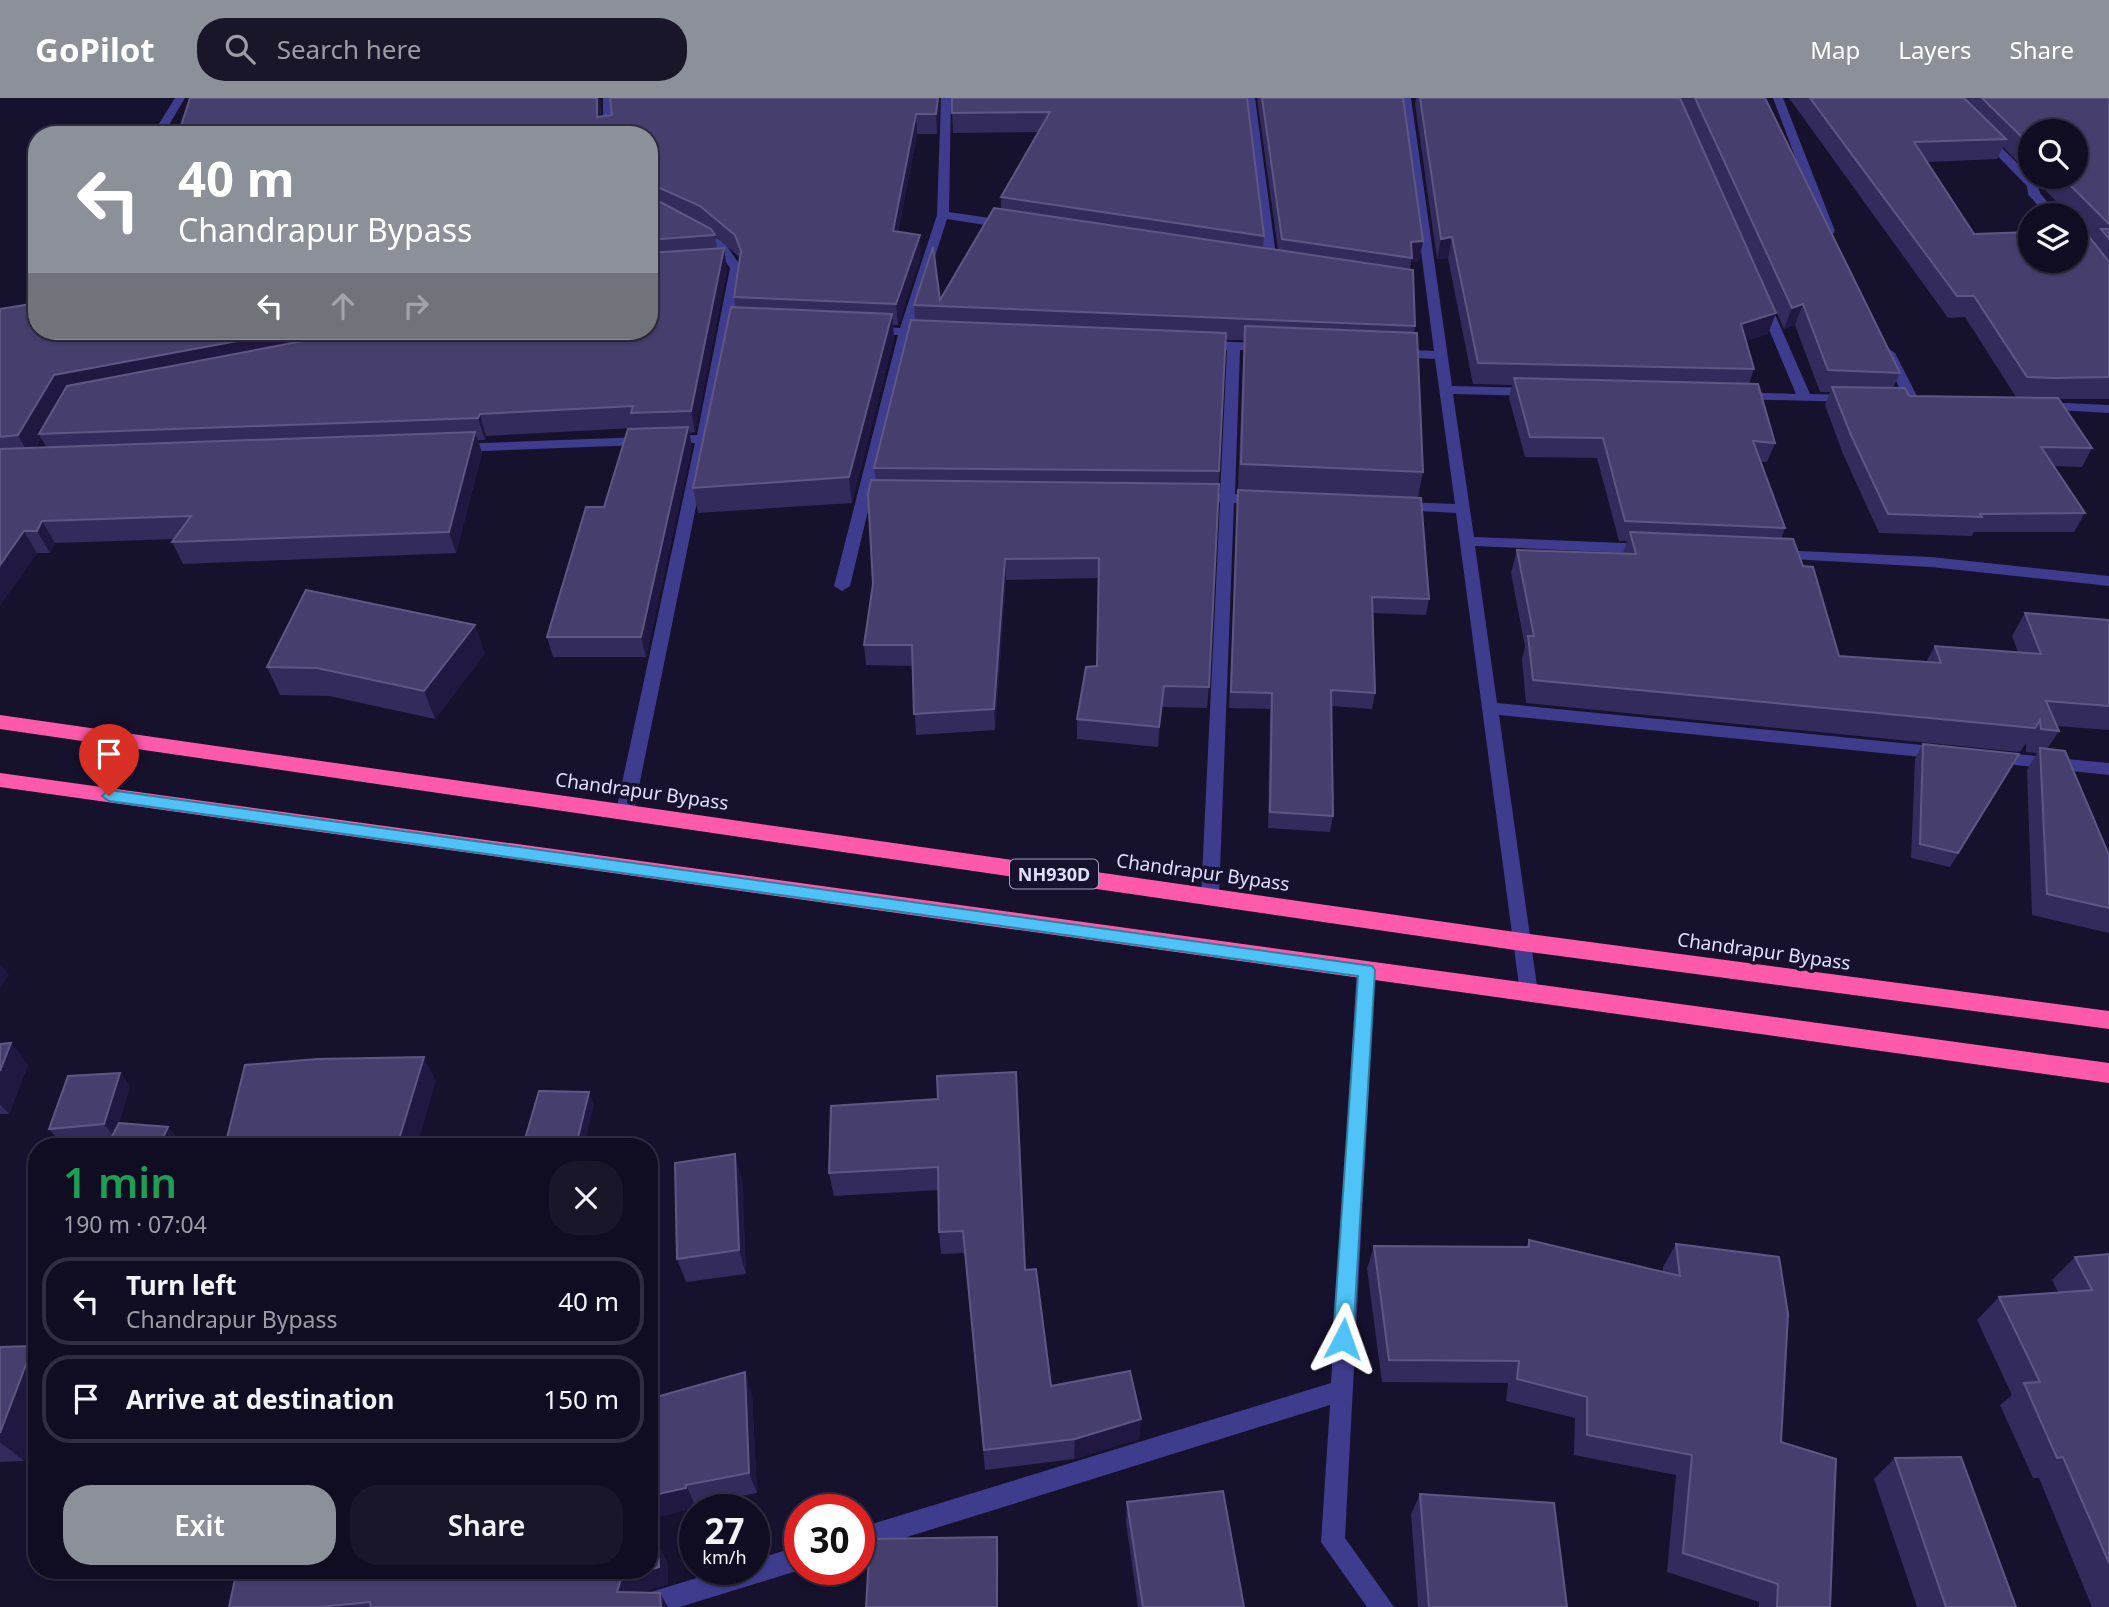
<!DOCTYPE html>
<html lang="en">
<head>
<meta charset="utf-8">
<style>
	body { margin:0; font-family:"Noto Sans",sans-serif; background:#19162a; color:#f1f3f6; height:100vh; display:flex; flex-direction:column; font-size:26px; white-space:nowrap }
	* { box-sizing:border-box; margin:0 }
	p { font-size:23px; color:#9c9ca5 }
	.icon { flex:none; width:38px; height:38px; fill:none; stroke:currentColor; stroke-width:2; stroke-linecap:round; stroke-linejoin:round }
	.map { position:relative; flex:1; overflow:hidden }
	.details { position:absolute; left:28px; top:1040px; width:630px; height:441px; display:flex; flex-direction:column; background:#100d22; border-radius:28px; box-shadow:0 2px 5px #0004,0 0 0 2px #302d40 }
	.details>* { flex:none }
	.banner { position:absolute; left:28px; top:28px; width:630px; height:214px; border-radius:28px; box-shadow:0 2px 5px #0004,0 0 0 2px #302d40; background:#8c9099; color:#fff; overflow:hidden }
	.tools { position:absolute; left:2018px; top:21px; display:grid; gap:14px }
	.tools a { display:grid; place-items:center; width:70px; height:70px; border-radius:50%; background:#100d22; box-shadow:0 2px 5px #0004,0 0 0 2px #302d40; font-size:35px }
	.speed { position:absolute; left:679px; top:1396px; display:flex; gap:14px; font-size:35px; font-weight:700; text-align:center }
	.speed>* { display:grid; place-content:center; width:91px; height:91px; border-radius:50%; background:#100d22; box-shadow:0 2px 5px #0004,0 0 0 2px #302d40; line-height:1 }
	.speed small { font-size:18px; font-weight:400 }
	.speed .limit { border:10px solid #d22; background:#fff; color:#111 }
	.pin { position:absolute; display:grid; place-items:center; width:60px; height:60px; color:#fff; margin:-72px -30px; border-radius:50% 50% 50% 0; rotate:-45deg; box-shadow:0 0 7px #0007 }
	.pin .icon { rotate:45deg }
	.me { position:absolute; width:77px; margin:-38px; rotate:4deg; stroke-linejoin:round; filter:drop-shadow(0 0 5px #0008) }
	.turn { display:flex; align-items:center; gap:24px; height:147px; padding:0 35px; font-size:32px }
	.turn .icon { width:91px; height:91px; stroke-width:2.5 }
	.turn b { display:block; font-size:49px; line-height:60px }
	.lanes { display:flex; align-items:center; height:66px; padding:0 35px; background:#0003; justify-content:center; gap:35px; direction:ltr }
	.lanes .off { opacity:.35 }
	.round { display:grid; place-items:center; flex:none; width:74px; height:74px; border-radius:28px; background:#19162a }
	.summary { display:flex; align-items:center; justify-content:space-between; height:119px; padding:0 35px }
	h1 { font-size:42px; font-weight:600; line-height:52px; color:#1e9e55 }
	.action { display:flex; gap:14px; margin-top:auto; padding:14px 35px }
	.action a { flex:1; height:80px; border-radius:28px; background:#8c9099; color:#fff; font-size:28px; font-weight:600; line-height:80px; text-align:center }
	.action a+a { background:#19162a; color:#f1f3f6 }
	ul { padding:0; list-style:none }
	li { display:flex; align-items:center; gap:21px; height:88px; margin:0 14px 10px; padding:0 21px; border:4px solid #302d40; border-radius:28px }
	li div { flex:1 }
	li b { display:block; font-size:26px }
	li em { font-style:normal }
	header { display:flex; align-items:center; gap:42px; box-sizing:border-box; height:98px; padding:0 35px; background:#8c9099; color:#fff }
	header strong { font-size:33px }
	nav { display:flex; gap:38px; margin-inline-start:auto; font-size:24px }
	.search { width:490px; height:63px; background:#19162a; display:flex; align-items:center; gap:18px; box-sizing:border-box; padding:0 24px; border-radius:28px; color:#9c9ca5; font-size:26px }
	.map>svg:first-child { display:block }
</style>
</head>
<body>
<header>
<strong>GoPilot</strong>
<div class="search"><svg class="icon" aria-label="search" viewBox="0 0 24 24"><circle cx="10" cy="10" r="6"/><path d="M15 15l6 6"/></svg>Search here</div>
<nav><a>Map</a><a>Layers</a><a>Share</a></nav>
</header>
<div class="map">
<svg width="2109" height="1509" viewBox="0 0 2109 1509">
	<rect width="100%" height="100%" fill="#16112d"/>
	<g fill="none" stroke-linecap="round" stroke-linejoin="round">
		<!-- street -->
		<g fill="#3e3c8d" fill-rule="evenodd">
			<path d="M175,0H185L163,37H152Z"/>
			<rect x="603" y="0" width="10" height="37"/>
			<path d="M941,0H951L949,114L1010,123L1016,127L1010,131L947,121L912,230L930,231L936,235L930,239L910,238L850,488L842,493L834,488L898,237L870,236L864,232L870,228L900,230L937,117Z"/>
			<path d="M1245,0H1255L1277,165L1271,169L1265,165Z"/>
			<path d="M1401,0H1411L1452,288L1533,290L1540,294L1533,298L1453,296L1474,439L1648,446L1655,451L1648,456L1475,448L1497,605L1942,649L1950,655L1942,661L1499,617L1538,895L1536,900L1529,903L1522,900L1520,895L1456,415L1400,412L1393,408L1400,404L1455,406L1435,261L1395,259L1389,255L1395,251L1434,253Z"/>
			<path d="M1773,0H1783L1835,133L1833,136L1823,133Z"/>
			<path d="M1981,37H1989L2037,85L2040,95L2058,117H2046L2028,96L2027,88L1981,41Z"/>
			<path d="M696,130L724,144L742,170L733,227L634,713L625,719L616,713L695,345L458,354L451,350L458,346L697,337L730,170L716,150L692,137V131Z"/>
			<path d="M1764,201L1770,205L1810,296L1851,297L1858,301L1856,304L1734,301V295L1739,294L1796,296L1758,205Z"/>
			<path d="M1203,243L1266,245L1272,249L1266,253L1240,252L1235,396L1261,397L1268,401L1261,405H1234L1219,799L1216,804H1204L1201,799L1220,404L1194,403L1187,399L1194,395H1220L1227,252L1198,250V244Z"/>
			<path d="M1889,251L1895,255L1919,302L1917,305H1907L1905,302L1883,255Z"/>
			<path d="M2044,304L2109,307V315L2039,311L2037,308Z"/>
			<path d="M1778,452L1931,459L2109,478V488L1931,469L1773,460L1771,457Z"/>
			<path d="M1994,654L2109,665V677L1988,664L1986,660L1988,656Z"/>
			<path d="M1366,865L1373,867L1375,872L1345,1440L1394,1509H1367L1321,1444L1330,1307L859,1454V1430L1331,1285L1357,872L1359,867Z"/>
			<path d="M800,1448V1472L680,1509H629L632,1500L641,1497L723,1472H754V1462Z"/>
		</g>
		<!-- highway -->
		<g fill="#ff59ab" fill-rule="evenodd">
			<path d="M0,617L1522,835L2109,913V931L1522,853L0,631Z"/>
			<path d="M0,675L2109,965V985L0,689Z"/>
		</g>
	</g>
	<!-- wall -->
	<g fill="#332b5b" fill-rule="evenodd">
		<path d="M600,0L601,18L612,17L611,0H941L937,36H917L898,134L921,158L898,227H893L894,240L852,405L698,415L693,390L735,209L734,199L740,162L738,158L715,138L717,150L727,171L695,334L689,335L692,348L646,559H553L547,539L604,409L634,330L486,338L485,342H478L482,355L456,455L183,466L172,444L175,441L55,445L50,455H37L0,507V211L649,233V37H178ZM41,340L46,349H36Z"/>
		<path d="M1247,0L1264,138L1263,150L1278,152L1257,0H1403L1423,143L1419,163L1411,164L1410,172L1415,228L1414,235L1423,374L1418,399L1429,501L1426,517L1373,515L1375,595L1372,611L1331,608L1333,718L1330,734L1268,730L1270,611L1229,610L1244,242H1226L1209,589L1207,610L1162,609L1158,649L1077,641V621L1097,568L1099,480L1006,482L995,632L916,637L912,568L866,567L864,547L873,486L876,382L874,370L915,222L914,207L940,202L1001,111V99L1039,34L953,35L952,15Z"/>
		<path d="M1416,0H1765L1900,275L1893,290L1909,298L2016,299L1965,219L1948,220L1789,0H2109V301H2059L2092,350L2082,369L2053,368L2085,415L2074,434H1974L1972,438L1879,435L1843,356L1825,307L1830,294H1820L1795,227L1784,231L1694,30L1768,236L1746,243L1754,271L1749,286L1775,345L1767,364H1760L1785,430L1781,441L1839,558L1926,564L1935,548L2018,554L2012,538L2025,515L2109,522V632L2057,628L2059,633L2047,651L2109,757V835L2032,817L2027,672L2037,655L2026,654V645L2020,654L1526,605L1522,561L1525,549L1511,475L1517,452L1623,455L1627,443H1619L1597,360L1525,359L1509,300L1512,287L1473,286L1448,160L1437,161L1415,6ZM2030,33L2076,79H2032L2070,117H2076V123L2084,132L1974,136L1927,64L1997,61L2003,49L2030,77ZM2084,132L2095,143L2094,145Z"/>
		<path d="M485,555L435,621L329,598L280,597L267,569Z"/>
		<path d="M1923,646L2019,656L1950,769L1911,760L1915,661Z"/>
		<path d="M0,946L28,966L9,1016H0Z"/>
		<path d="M120,975L130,988L118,1027L168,1029L178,1042L112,1039L60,1044L49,1031Z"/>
		<path d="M938,1001L1025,1172L1051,1288L1141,1321L1139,1341L1074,1361L985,1372L965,1155L941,1156L939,1134V1092L834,1098L829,1075Z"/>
		<path d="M742,1081L746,1176L686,1184L677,1161Z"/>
		<path d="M1529,1142L1663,1174V1169L1676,1146L1781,1344L1830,1509H1759V1504L1667,1474L1676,1377L1574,1357L1575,1320L1506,1303L1508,1285L1382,1284L1367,1171L1374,1148L1526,1149Z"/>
		<path d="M2109,1156V1509H2092L2039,1380H2033L2000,1307L2012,1297L1977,1222L1999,1199L2058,1194L2052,1182L2075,1159Z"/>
		<path d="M33,1248L37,1251V1326L24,1363L0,1364V1249Z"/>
		<path d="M752,1296L757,1395L695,1407V1410L649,1421Z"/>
		<path d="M1895,1360L2016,1509H1917L1874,1381Z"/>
		<path d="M1420,1396L1567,1509H1418L1411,1416Z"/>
		<path d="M1127,1404L1244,1509H1138L1126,1424Z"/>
		<path d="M658,1447L667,1464L668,1486L639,1495L668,1509H229Z"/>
	</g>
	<!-- shaded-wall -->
	<g fill="#201841">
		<path d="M597,0H600L601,37L597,19Z"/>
		<path d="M938,0H941L937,36L936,16Z"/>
		<path d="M916,16L917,36L894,154L893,133Z"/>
		<path d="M920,137L921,158L898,227L896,206Z"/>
		<path d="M1452,139L1448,160L1437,161L1441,141Z"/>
		<path d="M1423,143L1419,163L1411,164V144Z"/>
		<path d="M724,150L727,171L695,334L691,313Z"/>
		<path d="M1803,206L1795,227L1784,231L1792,210Z"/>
		<path d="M1776,215L1768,236L1734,247L1741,226Z"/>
		<path d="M892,216L894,240L852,405L849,379Z"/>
		<path d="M291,233H380L39,336L41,340L30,358L18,337L54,277Z"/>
		<path d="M480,316L486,338L485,342L478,320Z"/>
		<path d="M688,329L692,348L646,559L641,539Z"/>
		<path d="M475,334L482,355L456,455L449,434Z"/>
		<path d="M42,423L55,445L50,455L37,433Z"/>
		<path d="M24,433L37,455L0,507V467Z"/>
		<path d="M1005,461L1006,482L995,632L994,611Z"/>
		<path d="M475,527L485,555L435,621L424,593Z"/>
		<path d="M1164,588L1162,609L1158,649L1159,629Z"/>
		<path d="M0,865L9,877L0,891Z"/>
		<path d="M11,945L28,966L9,1016L0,1006V973Z"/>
		<path d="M424,959L436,983L417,1048H397Z"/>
		<path d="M120,975L130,988L114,1039L104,1026Z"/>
		<path d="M589,994L594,1007L584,1048H576Z"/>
		<path d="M168,1029L178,1042L175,1048H159Z"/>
		<path d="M735,1056L742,1081L746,1176L739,1152Z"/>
		<path d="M33,1248L37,1251V1326L24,1363L0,1344V1335Z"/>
		<path d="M745,1274L752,1296L757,1395L749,1375Z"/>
		<path d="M1141,1321L1139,1341L1074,1361L1075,1341Z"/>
		<path d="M686,1387L695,1407V1410L649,1421V1398Z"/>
		<path d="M997,1439L999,1458L998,1509H997Z"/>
		<path d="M658,1447L667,1464L668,1486L631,1498L617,1494L621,1481Z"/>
		<path d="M660,1495L668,1509H661Z"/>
	</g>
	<!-- building -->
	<g fill="#463e6d" stroke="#5e5784" stroke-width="2">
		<path d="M190,0H597V19L612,17L610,0H938L936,16H916L893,133L920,137L896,206L734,199L741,153L735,137L700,108L649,85V37H178Z"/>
		<path d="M952,0H1247L1264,138L1001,99L1050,14L952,15Z"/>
		<path d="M1262,0H1403L1423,143L1411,144L1412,160L1282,141Z"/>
		<path d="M1420,0H1680L1776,215L1741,226L1754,271L1478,265L1452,139L1441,141Z"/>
		<path d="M1695,0H1765L1900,275L1828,272L1803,206L1792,210Z"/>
		<path d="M1810,0H1964L2006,41L1914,44L1974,136L2030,134V163H2076V132H2084L2109,164V279L2055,280L2027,279L1974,198H1957Z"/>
		<path d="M1982,0H2109V126L2062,79H2076V33H2030V47Z"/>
		<path d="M649,98L711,131L715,137L649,142Z"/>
		<path d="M994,110L1413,172L1415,228L914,207L933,149L940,202Z"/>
		<path d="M2101,131H2109V141Z"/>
		<path d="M724,150L691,313L631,315L633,308L480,316L478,320L39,336L67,288L329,238L344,233H649V155Z"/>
		<path d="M37,205V233H291L54,277L18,337L0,339V211Z"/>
		<path d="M731,209L892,216L849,379L693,390Z"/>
		<path d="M911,222L1226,235L1219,373L874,370Z"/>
		<path d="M1245,228L1417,235L1423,374L1241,366Z"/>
		<path d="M1514,280L1758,286L1775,345L1753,343L1785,430L1625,423L1603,340L1530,339Z"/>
		<path d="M1832,289L1905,290L1909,298L2058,300L2092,350L2041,349L2085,415L1980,416L1982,419L1888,416L1851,337Z"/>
		<path d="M688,329L641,539H547L586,409H604L628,331Z"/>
		<path d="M475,334L449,434L172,444L191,418L42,423L37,433H24L0,467V351Z"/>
		<path d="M871,382L1219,386L1209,589L1164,588L1159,629L1077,621L1086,569L1097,568L1099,460L1005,461L994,611L914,616L912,547H864L873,486L868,396Z"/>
		<path d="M1238,392L1421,400L1429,501L1372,499L1375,595L1331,592L1333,718L1270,714L1272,595L1231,594Z"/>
		<path d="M1630,434L1793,441L1803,468L1813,469L1839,558L1941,565L1935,548L2041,556L2025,515L2109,522V608L2046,603L2059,633L2041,631L2040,622L2035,630L1533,582L1528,538H1534L1517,452L1636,456Z"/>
		<path d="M306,492L475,527L424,593L317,570L267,569Z"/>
		<path d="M1923,646L2019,656L1958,755L1920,746Z"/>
		<path d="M2040,650L2065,653L2109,757V810L2047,796Z"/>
		<path d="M11,945L0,973V946Z"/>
		<path d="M424,959L397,1048H225L245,967L317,961Z"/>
		<path d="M1016,974L1025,1172L1036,1171L1051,1288L1130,1273L1141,1321L1075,1341L984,1352L963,1133L939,1134L938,1069L829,1075L831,1008L938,1001L937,978Z"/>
		<path d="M120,975L104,1026L49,1031L68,978Z"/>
		<path d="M539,993L589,994L576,1048H523Z"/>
		<path d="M119,1025L168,1029L159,1048H107Z"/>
		<path d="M735,1056L739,1152L677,1161L675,1065Z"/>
		<path d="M1529,1142L1680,1178L1676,1146L1779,1159L1788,1216L1781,1344L1836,1361L1830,1509H1777L1778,1486L1683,1455L1692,1357L1587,1337V1299L1517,1281L1519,1263L1389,1262L1374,1148L1529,1149Z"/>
		<path d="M2109,1156V1465L2063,1359L2057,1360L2024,1285L2040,1284L1999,1199L2092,1192L2075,1159Z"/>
		<path d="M33,1248L0,1335V1249Z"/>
		<path d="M745,1274L749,1375L686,1387V1390L649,1398V1301Z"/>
		<path d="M1961,1359L2016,1509H1946L1895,1360Z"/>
		<path d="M1223,1393L1244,1509H1143L1127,1404Z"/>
		<path d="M1420,1396L1554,1405L1567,1509H1429Z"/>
		<path d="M997,1439V1509H866L870,1441Z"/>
		<path d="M649,1447H658L659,1469L621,1481L617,1494L660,1495L661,1509H371L370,1504L319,1509H229L237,1472H649Z"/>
	</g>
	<!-- route -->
	<path fill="#4fc3f7" stroke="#337fa1" stroke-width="2" d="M109,692L1372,868L1375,872L1353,1241L1350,1247L1343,1250L1336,1247L1333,1241L1358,878L109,703L102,698Z"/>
	<g text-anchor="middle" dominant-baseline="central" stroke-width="7" stroke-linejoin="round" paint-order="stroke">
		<!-- shield labels -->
		<rect fill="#16112d" stroke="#a4a0c0" stroke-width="2" x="1010" y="761.5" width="88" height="29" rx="5"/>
		<g font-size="18" font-weight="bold" fill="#e1deff">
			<text x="1054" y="776">NH930D</text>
		</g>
		<!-- street labels -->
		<g font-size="19" fill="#e1deff" stroke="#16112d">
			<text transform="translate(642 693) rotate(8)">Chandrapur Bypass</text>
			<text transform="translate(1203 774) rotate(8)">Chandrapur Bypass</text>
			<text transform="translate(1764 853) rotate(8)">Chandrapur Bypass</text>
		</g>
	</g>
</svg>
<div class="tools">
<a><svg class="icon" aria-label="search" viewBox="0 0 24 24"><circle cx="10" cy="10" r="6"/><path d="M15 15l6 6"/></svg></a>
<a><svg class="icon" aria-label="layers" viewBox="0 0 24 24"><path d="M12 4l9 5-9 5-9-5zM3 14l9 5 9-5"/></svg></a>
</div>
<div class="speed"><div>27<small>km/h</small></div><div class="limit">30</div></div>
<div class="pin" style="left:109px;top:698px;background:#d93025"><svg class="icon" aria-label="arrive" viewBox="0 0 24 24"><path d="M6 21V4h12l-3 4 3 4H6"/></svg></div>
<svg class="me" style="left:1343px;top:1241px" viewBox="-20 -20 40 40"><path d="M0-17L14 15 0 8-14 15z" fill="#4fc3f7" stroke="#fff" stroke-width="4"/></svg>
<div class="banner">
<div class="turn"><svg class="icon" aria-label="left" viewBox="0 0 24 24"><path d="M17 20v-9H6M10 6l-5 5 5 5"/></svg><div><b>40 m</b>Chandrapur Bypass</div></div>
<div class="lanes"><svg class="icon" aria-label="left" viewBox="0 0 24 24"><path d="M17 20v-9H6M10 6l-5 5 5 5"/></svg><svg class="icon off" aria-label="ahead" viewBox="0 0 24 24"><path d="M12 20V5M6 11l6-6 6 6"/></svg><svg class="icon off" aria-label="right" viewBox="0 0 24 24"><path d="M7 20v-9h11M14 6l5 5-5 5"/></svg></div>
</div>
<section class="details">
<div class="summary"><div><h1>1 min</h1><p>190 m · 07:04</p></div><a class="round"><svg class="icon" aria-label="close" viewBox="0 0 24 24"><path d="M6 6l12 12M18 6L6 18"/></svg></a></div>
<ul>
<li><svg class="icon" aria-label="left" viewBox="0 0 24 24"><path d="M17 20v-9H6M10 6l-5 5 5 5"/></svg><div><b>Turn left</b><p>Chandrapur Bypass</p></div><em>40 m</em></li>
<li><svg class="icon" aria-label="arrive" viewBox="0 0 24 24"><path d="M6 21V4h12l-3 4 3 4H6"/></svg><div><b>Arrive at destination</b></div><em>150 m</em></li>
</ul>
<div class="action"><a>Exit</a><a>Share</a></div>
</section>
</div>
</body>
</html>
